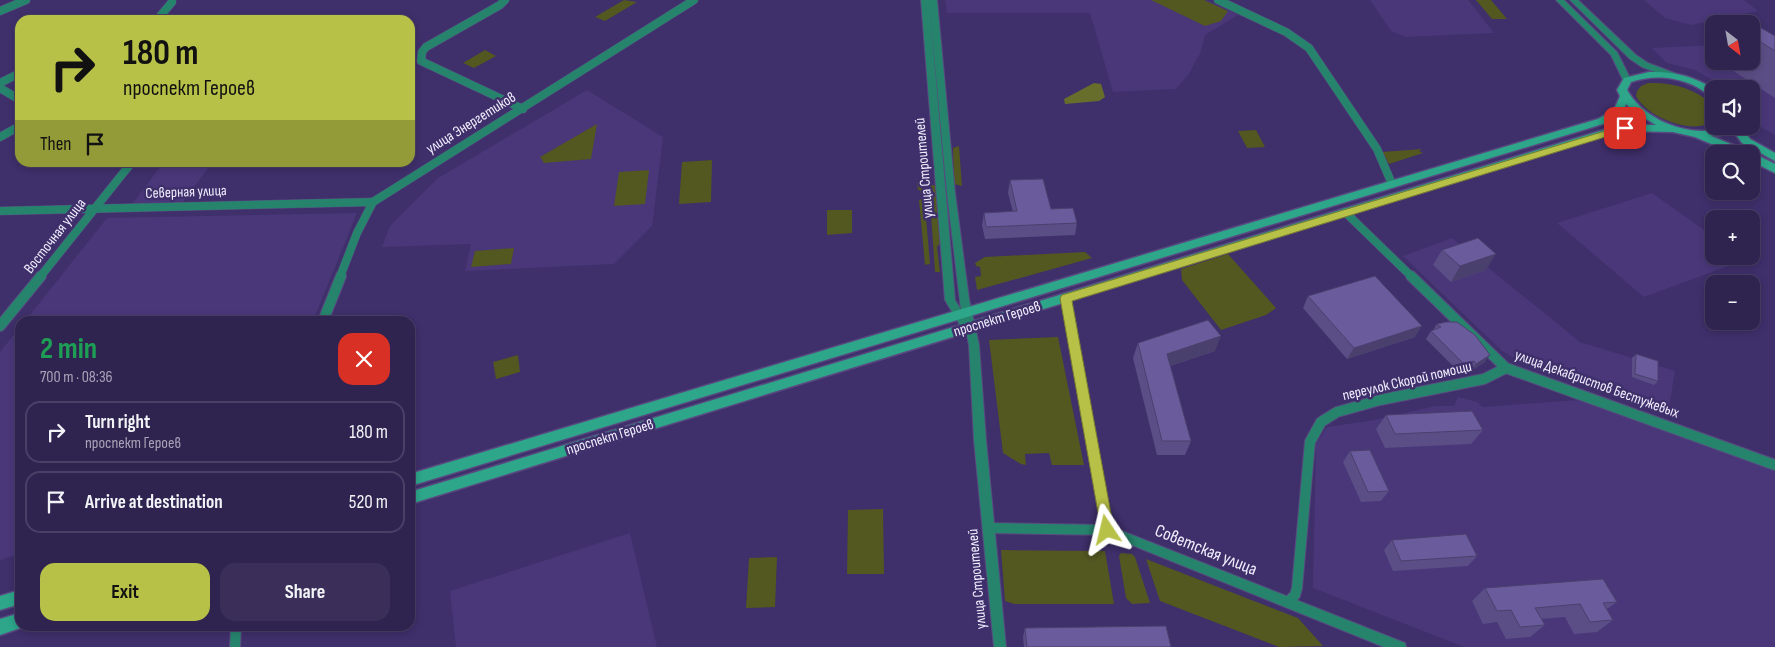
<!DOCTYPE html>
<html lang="en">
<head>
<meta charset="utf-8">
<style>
	body { margin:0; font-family:"Sofia Sans Condensed",sans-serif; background:#3b2f5a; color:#f1f3f6; height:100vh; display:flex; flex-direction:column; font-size:19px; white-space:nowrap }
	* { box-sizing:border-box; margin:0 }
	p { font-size:16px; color:#a7a4b7 }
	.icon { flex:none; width:28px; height:28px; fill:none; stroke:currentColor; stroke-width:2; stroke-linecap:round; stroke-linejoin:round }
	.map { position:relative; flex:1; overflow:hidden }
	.panel { position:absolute; left:15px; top:316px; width:400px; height:315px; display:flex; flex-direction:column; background:#2f2350; border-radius:15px; box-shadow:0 2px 8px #0003,0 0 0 1px #4a4067 }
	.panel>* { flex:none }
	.guide { position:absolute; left:15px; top:15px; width:400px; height:152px; border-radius:15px; box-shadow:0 2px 8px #0003,0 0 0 1px #4a4067; background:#b8c147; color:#111; overflow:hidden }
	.needle { width:32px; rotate:149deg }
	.tools { position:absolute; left:1705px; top:15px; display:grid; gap:10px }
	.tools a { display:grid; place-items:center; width:55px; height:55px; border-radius:10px; background:#2f2350; box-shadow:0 2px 8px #0003,0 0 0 1px #4a4067; font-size:25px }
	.pin { position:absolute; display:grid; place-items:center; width:42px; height:42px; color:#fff; margin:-21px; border-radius:10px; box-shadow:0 2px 8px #0006 }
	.me { position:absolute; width:55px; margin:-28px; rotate:350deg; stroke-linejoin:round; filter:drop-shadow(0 0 4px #0008) }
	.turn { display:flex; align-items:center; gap:18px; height:105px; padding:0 25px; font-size:22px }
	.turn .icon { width:65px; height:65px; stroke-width:2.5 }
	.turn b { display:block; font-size:35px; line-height:42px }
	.then { display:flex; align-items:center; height:48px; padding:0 25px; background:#0003; gap:10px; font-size:19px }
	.round { display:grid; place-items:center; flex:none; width:52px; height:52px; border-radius:15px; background:#3b2f5a }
	.headline { display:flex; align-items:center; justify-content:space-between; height:85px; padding:0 25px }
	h1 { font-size:30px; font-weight:700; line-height:38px; color:#1e9e55 }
	.button { display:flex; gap:10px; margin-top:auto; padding:10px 25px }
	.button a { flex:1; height:58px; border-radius:15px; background:#b8c147; color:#111; font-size:20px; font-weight:700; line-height:58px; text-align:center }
	.button a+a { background:#3b2f5a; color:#f1f3f6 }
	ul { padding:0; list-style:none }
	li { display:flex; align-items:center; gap:15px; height:62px; margin:0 10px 8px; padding:0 15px; border:2px solid #4a4067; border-radius:15px }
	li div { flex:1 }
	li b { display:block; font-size:19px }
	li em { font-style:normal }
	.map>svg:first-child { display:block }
</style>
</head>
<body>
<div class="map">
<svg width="1775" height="647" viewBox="0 0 1775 647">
	<rect width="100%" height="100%" fill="#3f2f6b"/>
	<!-- built -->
	<g fill="#493779">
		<path d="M945,0H1207L1238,15L1205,35L1200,54L1194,64L1189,74L1176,89L1113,92L1090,13H947Z"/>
		<path d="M1370,0H1468L1494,33L1405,37L1391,31Z"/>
		<path d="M1644,0H1744L1758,11L1691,25L1665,18Z"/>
		<path d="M1714,45V61H1751L1775,66V135L1762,128L1751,104V89H1729L1695,70L1667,63L1652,48Z"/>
		<path d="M587,90L663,137L652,226L614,264L465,271L471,244L382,247L390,226L438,178Z"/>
		<path d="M163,163H212L182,203H133Z"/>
		<path d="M1652,193L1714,237V256H1740L1745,260L1644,297L1557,223Z"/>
		<path d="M357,213L313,321H25L107,218Z"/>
		<path d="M1452,238L1580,342L1675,371L1668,413L1530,368L1502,351L1403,256Z"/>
		<path d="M20,327V554L0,560V352Z"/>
		<path d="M1458,397L1477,402L1483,407L1579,400L1775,471V647H1464L1313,588L1316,444L1327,427L1374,420L1435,406H1454Z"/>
		<path d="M630,533L657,647H456L450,591Z"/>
	</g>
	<!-- green -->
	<g fill="#535720">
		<path d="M624,0L637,2L605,21L595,17Z"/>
		<path d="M1151,0H1204L1228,11L1221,21L1205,26Z"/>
		<path d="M1476,0H1491L1507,19H1492Z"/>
		<path d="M485,50L496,56L474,68L463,63Z"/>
		<path d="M1648,83C1672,82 1694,88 1712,104L1714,120C1695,137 1646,117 1636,96L1637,91L1641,86Z"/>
		<path d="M597,124L591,159L544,163L540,157Z"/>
		<path d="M1256,130L1265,147L1247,148L1238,131Z"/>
		<path d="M959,146L962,186L954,184L953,148Z"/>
		<path d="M1422,149L1419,151L1423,153L1389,164L1382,152Z"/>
		<path d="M712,160L711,202L679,204L682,162Z"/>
		<path d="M649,170L645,204L614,206L619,172Z"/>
		<path d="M917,182H923L930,264L925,265L919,200L922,199L920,190H918Z"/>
		<path d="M934,185L936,186L942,241L937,247L940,272H935L929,186Z"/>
		<path d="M827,210H852V233L827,235Z"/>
		<path d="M514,248L511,264L471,267L475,251Z"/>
		<path d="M1085,252L1092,258L977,290L975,277L981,276L980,267L976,266L975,263L985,257Z"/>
		<path d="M1228,254L1276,308L1266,315L1221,330L1182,280L1181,269Z"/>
		<path d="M1058,337L1084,465H1052L1049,453L1025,454L1026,465L1021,464L1003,453L989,340Z"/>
		<path d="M518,355L520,372L496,379L493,362Z"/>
		<path d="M883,509L884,574H847L848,510Z"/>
		<path d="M1001,550L1105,551L1114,604H1014L1005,601Z"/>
		<path d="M1121,553L1132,554L1135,557L1150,603L1132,604L1126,598L1119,556Z"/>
		<path d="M777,557L775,607L746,608L749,558Z"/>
		<path d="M1146,559L1298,618L1323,646L1279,647L1160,601Z"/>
	</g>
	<!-- forest -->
	<path fill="#676d2b" d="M1094,83L1101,84L1105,97L1099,101L1065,104L1064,99Z"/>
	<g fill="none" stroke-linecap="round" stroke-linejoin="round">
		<!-- minor-far1 casing -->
		<g stroke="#584a80" stroke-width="9">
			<g id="minor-far1">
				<path d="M505,0L500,5L426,47L422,52L421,61L523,109"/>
				<path d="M1218,0L1286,32L1309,48L1377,149L1392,184"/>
				<path d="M0,11L26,0"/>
				<path d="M157,20L172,2"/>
				<path d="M0,83L20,73"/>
				<path d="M0,88L20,100"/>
				<path d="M0,137L20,126"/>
				<path d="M0,211L373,202"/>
				<path d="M1345,212L1412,277"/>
				<path d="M40,277L132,162"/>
				<path d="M340,277L357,233L373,202L694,0"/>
			</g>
		</g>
		<!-- minor casing -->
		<g stroke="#584a80" stroke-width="12">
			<g id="minor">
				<path d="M1411,276L1506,368L1775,465"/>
				<path d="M1066,298L1107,530"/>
				<path d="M323,321L341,276"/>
				<path d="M0,326L41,276"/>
				<path d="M1288,602L1295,595L1297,588L1310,442L1321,422L1337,412L1380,400L1484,379L1506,368"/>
				<path d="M235,647L236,626"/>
			</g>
		</g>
		<!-- tertiary casing -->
		<g stroke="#584a80" stroke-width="2">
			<g id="tertiary">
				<path d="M921,0H929L955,300L961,310L947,193L929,0H937L955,193L969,299L979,345L986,440L994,523L1107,525L1405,643L1406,647H1384L1107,535L995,533L1006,647H994L974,440L969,345L965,326L960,325L945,300Z"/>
				<path d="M1556,0H1564L1617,52L1631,80L1630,82H1624L1611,55Z"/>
				<path d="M1570,0H1578L1636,55L1648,63L1677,74V78H1671L1642,67L1630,59Z"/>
			</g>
		</g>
		<!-- secondary casing -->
		<g stroke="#584a80" stroke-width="3">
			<g id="secondary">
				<path d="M1649,72C1672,71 1694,76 1714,89V96C1706,94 1700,88 1693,85C1673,76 1651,75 1631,82L1627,90C1641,115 1674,131 1703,131C1710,131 1715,127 1721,126C1727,125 1734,126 1741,126L1750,139L1775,153V161L1742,143L1731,128L1721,135L1711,136L1755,154L1775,164V173L1751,161V154H1735L1695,137L1673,132L1625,131L1615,133L410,504V492L1610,128L1625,125H1656L1636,113L1626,104L1622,114L1606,123L410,486V474L1598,119L1614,110L1620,96L1617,90L1624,78Z"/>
				<path d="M20,590V604L0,610V596Z"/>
				<path d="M20,613V626H26L0,635V619Z"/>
			</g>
		</g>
		<!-- minor-far1 -->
		<use href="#minor-far1" stroke="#26846d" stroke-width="8"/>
		<!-- minor -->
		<use href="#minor" stroke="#26846d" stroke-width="10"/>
		<!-- tertiary -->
		<use href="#tertiary" fill="#26846d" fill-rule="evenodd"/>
		<!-- secondary -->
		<use href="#secondary" fill="#2da68a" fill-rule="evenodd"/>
	</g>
	<!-- wall -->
	<g fill="#5b4e86">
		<path d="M1751,28L1775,36V98L1718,61H1751Z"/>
		<path d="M1010,180L1051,209L1077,223L1075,235L985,239L982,225L984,213L1013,212L1008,193Z"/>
		<path d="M1442,250L1486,270L1451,282L1433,265Z"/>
		<path d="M1308,296L1415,337L1347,359L1303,308Z"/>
		<path d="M1437,324L1485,362L1471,371L1468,368L1459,372L1426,339L1431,331L1433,330Z"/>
		<path d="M1138,343L1215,351L1170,366L1191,441L1185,455H1157L1133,358Z"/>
		<path d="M1636,354L1658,381L1654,385L1632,377V358Z"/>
		<path d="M1386,415L1483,430L1471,444L1385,448L1376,429Z"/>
		<path d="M1350,451L1389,491L1381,501L1361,502L1343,462Z"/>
		<path d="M1392,540L1477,556L1468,566L1393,571L1384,550Z"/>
		<path d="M1485,588L1617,602L1607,609L1613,620L1597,632L1574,634L1565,617L1541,619L1545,625L1530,637L1506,639L1497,622L1483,624L1472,601Z"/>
		<path d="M1025,628L1171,647H1024L1023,637Z"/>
	</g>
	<!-- shaded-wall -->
	<g fill="#4a406d">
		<path d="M1496,254L1486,270L1451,282L1460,266Z"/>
		<path d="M1422,326L1415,337L1347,359L1354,348Z"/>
		<path d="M1221,336L1215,351L1162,369L1167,354Z"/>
		<path d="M1490,355L1485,362L1471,371L1476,364Z"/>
		<path d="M1474,361L1468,368L1459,372L1464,364Z"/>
	</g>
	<!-- building -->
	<g fill="#6a5b9c" stroke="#4a406d">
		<path d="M1758,26L1775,36V51L1751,36V28Z"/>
		<path d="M1043,179L1051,209L1073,208L1077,223L986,227L984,213L1017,211L1010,180Z"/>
		<path d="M1478,238L1496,254L1460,266L1442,250Z"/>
		<path d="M1375,276L1422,326L1354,348L1308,296Z"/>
		<path d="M1208,320L1221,336L1167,354L1191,441H1162L1138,343Z"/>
		<path d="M1446,322H1457L1468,330L1475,335L1490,355L1476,364L1474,361L1464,364L1431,331L1441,327L1437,324Z"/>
		<path d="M1636,354L1658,361V381L1635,374Z"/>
		<path d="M1472,411L1483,430L1395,434L1386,415Z"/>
		<path d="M1370,450L1389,491L1368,492L1350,451Z"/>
		<path d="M1466,534L1477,556L1401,561L1392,540Z"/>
		<path d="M1603,579L1617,602L1603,603L1613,620L1590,622L1580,604L1535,608L1545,625L1520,627L1511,610L1497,611L1485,588Z"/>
		<path d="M1166,626L1171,647H1027L1025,628Z"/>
	</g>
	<!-- route -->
	<path fill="#b8c147" stroke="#787d2e" d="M1625,125L1629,128L1628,130L1072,301L1114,530L1112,535L1107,536L1102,535L1060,298L1062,295Z"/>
	<g text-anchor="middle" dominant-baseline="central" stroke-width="5" stroke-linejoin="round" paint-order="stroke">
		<!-- street labels -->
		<g font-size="15" fill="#f1effe" stroke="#3f2f6b">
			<text transform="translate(471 123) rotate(-32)">улица Энергетиков</text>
			<text transform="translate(924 168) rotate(-95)">улица Строителей</text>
			<text transform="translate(186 192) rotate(-2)">Северная улица</text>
			<text transform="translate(55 236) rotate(-52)">Восточная улица</text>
			<text transform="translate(997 319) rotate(-17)">проспект Героев</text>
			<text transform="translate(1407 381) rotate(-13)">переулок Скорой помощи</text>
			<text transform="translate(1597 384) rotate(20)">улица Декабристов Бестужевых</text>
			<text transform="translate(610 437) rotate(-17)">проспект Героев</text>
			<text transform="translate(977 579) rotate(-95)">улица Строителей</text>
		</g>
		<!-- near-street labels -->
		<g font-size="18" fill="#f1effe" stroke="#3f2f6b">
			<text transform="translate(1206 550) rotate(22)">Советская улица</text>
		</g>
	</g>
</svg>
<div class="tools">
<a><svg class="needle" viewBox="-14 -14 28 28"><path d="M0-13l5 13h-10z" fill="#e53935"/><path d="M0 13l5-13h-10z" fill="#a7a4b7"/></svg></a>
<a><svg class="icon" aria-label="sound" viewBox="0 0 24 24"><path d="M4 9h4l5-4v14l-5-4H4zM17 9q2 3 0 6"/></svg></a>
<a><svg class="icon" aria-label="search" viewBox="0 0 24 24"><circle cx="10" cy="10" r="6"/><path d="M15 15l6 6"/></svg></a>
<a>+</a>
<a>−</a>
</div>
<div class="pin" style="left:1625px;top:128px;background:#d93025"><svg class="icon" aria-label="arrive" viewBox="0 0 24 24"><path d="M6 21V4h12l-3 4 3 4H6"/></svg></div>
<svg class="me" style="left:1107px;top:530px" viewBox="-20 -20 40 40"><path d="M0-17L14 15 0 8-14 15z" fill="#b8c147" stroke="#fff" stroke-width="4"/></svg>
<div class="guide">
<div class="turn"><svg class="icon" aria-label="right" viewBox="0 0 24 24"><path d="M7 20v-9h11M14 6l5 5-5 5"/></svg><div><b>180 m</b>проспект Героев</div></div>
<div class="then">Then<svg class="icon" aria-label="arrive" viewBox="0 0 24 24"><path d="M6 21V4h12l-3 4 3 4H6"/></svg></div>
</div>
<section class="panel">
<div class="headline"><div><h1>2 min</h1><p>700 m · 08:36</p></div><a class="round" style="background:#d93025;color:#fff"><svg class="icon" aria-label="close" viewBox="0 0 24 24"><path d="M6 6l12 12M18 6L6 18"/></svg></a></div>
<ul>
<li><svg class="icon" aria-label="right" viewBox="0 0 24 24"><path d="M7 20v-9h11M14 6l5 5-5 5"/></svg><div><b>Turn right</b><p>проспект Героев</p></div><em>180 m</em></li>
<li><svg class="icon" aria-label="arrive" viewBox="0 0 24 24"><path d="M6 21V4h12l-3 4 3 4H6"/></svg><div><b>Arrive at destination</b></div><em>520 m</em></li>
</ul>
<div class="button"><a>Exit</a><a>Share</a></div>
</section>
</div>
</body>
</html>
